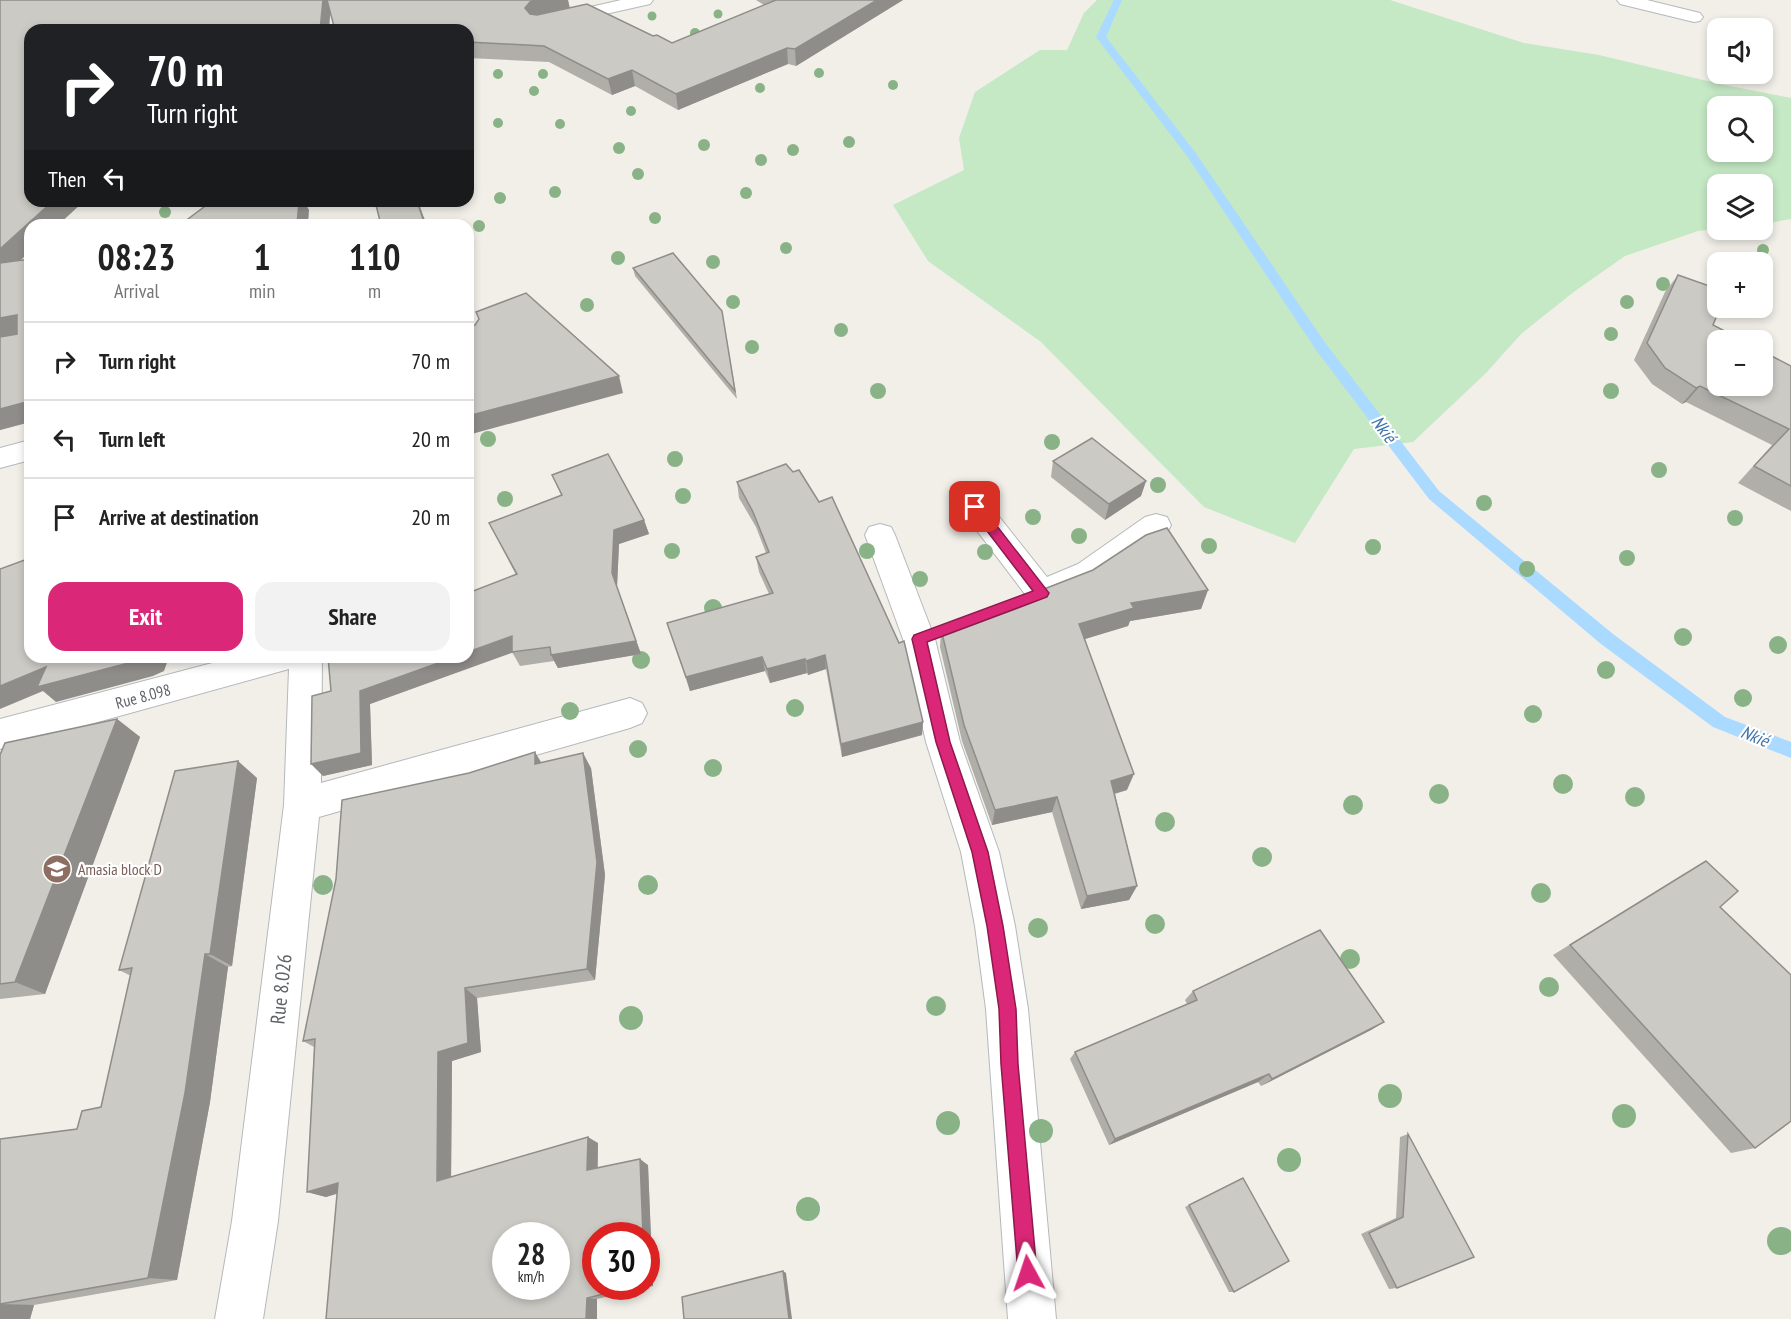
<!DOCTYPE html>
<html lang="en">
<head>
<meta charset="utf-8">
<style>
	body { margin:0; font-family:"PT Sans Narrow",sans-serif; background:#f2f2f2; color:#222; height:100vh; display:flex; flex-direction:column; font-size:22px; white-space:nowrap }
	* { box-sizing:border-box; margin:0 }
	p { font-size:20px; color:#767676 }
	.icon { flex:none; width:33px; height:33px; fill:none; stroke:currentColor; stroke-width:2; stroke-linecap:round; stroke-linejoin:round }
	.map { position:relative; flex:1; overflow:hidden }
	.side { position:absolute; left:24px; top:219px; width:450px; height:444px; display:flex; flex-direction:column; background:#fff; border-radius:18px; box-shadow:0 3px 9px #0003 }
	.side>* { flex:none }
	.guide { position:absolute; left:24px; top:24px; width:450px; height:183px; border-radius:18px; box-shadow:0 3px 9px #0003; background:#202124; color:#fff; overflow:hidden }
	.tools { position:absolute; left:1707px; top:18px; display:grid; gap:12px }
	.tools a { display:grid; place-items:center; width:66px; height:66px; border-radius:12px; background:#fff; box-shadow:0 3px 9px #0003; font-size:30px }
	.speed { position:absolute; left:492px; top:1222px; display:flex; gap:12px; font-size:30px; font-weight:700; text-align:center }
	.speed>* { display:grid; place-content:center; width:78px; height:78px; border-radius:50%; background:#fff; box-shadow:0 3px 9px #0003; line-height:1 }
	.speed small { font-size:15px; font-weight:400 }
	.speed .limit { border:9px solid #d22; background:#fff; color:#111 }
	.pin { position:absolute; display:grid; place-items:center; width:51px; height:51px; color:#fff; margin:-26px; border-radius:12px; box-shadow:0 3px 9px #0006 }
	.me { position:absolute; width:66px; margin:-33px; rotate:355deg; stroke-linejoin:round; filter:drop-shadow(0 0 4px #0008) }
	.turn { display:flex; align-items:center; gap:21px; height:126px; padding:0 24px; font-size:27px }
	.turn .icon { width:78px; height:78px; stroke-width:2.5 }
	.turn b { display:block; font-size:42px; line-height:51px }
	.then { display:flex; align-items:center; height:57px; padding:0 24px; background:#0003; gap:12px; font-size:22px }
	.eta { display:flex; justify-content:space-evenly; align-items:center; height:102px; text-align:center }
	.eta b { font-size:36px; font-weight:700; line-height:42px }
	.button { display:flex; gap:12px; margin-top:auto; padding:12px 24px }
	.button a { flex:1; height:69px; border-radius:18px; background:#db2777; color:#fff; font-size:24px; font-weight:700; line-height:69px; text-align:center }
	.button a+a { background:#f2f2f2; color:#222 }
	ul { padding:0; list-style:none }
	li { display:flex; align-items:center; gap:18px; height:78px; padding:0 24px; border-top:2px solid #e0e0e0 }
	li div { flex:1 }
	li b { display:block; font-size:22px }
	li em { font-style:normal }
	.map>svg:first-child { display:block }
</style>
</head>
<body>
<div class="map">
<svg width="1791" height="1319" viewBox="0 0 1791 1319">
	<rect width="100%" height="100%" fill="#f1efe8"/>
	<!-- green -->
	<path fill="#c5e8c5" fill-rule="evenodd" d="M1097,0H1390L1524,43L1599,55L1720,84L1791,98V219L1763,224L1762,184H1718L1717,229L1698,231L1625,256L1575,291L1521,334L1486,373L1413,442L1354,449L1295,543L1204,507L1041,342L928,261L893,205L964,170L959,138L975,92L1040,50H1067L1084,13ZM1718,106H1762V152H1718Z"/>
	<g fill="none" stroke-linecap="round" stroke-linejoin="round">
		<!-- stream -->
		<path fill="#aadaff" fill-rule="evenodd" d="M1114,0H1122L1106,37L1195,152L1326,344L1439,491L1613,634L1725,717L1791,742V758L1713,727L1601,644L1429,499L1316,350L1187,156L1096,37Z"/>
		<!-- street casing -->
		<g stroke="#b5b8bc" stroke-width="2">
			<g id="street">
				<path d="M621,0H653L650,4L557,25L551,24L548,20L551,16Z"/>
				<path d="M1617,0H1647L1700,13L1703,17L1700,21L1694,22L1620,4Z"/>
				<path d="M30,440V460L0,468V448Z"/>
				<path d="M975,496L985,499L1047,577L1078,564L1145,517L1156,514L1167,517L1171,525L1167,533L1100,580L1042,605L1031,602L965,515L960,507L965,499Z"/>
				<path d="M880,524L891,527L895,535L935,639L960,742L999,852L1015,926L1028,1009L1056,1319H1008L986,1009L975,926L961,852L926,742L903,639L865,535L869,527Z"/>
				<path d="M235,657H322L321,783L630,698L642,703L647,713L642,723L630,728L319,817L278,1221L263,1319H215L232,1221L284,805L289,669L0,749V719Z"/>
			</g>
		</g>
		<!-- street -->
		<use href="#street" fill="#fff" fill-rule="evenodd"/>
	</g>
	<!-- trees -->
	<g fill="#89b387">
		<circle cx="718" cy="14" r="4.5"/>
		<circle cx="652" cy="16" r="4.5"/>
		<circle cx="695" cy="33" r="5"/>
		<circle cx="819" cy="73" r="5"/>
		<circle cx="498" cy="74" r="5"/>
		<circle cx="543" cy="74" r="5"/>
		<circle cx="893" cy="85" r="5"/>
		<circle cx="760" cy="88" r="5"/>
		<circle cx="534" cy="91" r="5"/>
		<circle cx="631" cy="111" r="5"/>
		<circle cx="498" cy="123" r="5"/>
		<circle cx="560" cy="124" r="5"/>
		<circle cx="849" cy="142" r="6"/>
		<circle cx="704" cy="145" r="6"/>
		<circle cx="619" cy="148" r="6"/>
		<circle cx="793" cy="150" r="6"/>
		<circle cx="761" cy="160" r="6"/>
		<circle cx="638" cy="174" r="6"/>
		<circle cx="555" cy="192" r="6"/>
		<circle cx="746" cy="193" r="6"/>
		<circle cx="500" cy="198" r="6"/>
		<circle cx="165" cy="212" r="6"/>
		<circle cx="655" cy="218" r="6"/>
		<circle cx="479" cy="226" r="6"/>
		<circle cx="786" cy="248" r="6"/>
		<circle cx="1763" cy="250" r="6"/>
		<circle cx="618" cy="258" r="7"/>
		<circle cx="713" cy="262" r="7"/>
		<circle cx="1663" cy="284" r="7"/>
		<circle cx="733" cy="302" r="7"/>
		<circle cx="1627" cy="302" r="7"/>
		<circle cx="587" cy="305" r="7"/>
		<circle cx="841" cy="330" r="7"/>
		<circle cx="1611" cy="334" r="7"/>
		<circle cx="752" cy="347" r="7"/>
		<circle cx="878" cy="391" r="8"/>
		<circle cx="1611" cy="391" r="8"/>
		<circle cx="488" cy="439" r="8"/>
		<circle cx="1052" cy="442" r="8"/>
		<circle cx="675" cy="459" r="8"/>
		<circle cx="1659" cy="470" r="8"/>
		<circle cx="1158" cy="485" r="8"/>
		<circle cx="683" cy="496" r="8"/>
		<circle cx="505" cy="499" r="8"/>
		<circle cx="1484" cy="503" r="8"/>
		<circle cx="1033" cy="517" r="8"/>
		<circle cx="1735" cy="518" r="8"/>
		<circle cx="1079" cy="536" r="8"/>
		<circle cx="1209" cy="546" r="8"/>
		<circle cx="1373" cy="547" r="8"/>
		<circle cx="672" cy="551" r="8"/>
		<circle cx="867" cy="551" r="8"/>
		<circle cx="985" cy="552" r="8"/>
		<circle cx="1627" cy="558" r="8"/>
		<circle cx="1527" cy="569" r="8"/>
		<circle cx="920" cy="579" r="8"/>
		<circle cx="713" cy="608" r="9"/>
		<circle cx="1683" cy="637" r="9"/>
		<circle cx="1778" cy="645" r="9"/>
		<circle cx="641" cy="660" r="9"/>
		<circle cx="1606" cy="670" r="9"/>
		<circle cx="1743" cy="698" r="9"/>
		<circle cx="795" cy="708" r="9"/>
		<circle cx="570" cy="711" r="9"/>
		<circle cx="1533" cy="714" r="9"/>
		<circle cx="638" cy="749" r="9"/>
		<circle cx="713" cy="768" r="9"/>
		<circle cx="1563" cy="784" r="10"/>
		<circle cx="1439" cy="794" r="10"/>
		<circle cx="1635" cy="797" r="10"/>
		<circle cx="1353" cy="805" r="10"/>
		<circle cx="1165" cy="822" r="10"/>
		<circle cx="1262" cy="857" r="10"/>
		<circle cx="323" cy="885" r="10"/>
		<circle cx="648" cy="885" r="10"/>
		<circle cx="1541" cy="893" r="10"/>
		<circle cx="1155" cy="924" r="10"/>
		<circle cx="1038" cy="928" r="10"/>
		<circle cx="1350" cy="959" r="10"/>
		<circle cx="1549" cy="987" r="10"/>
		<circle cx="936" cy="1006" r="10"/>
		<circle cx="631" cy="1018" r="12"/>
		<circle cx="1390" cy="1096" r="12"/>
		<circle cx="1624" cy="1116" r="12"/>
		<circle cx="948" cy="1123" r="12"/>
		<circle cx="1041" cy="1131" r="12"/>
		<circle cx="1289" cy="1160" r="12"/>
		<circle cx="808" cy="1209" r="12"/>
		<circle cx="1781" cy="1241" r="14"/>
	</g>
	<!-- wall -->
	<g fill="#afaea9" fill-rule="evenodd">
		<path d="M0,0H568L570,8L672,43L764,5L756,0H903L796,66L788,64L678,110L635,86L612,95L549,62L468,58V30L330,13L30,30V201H84L58,225H30V251L20,261L30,259V422L0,430Z"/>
		<path d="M633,268L722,311L737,399L635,276Z"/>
		<path d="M1678,275L1713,325L1791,366V511L1738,483L1772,445L1686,402L1682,404L1652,384L1634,360L1665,292Z"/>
		<path d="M1053,461L1146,481L1141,496L1105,520L1051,477Z"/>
		<path d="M552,475L644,520L649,534L619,544L617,587L641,654L558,668L554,661L520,666L512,652L370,704L372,765L323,776L331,691L516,575L489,523L561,495Z"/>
		<path d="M737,482L923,722L922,735L842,757L826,669L808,675L807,673L770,683L765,671L690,691L667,623L769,594L759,572L756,557L766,553L756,527L739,498Z"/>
		<path d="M1208,590L1201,609L1130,621L1128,626L1085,639L1127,790L1115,794L1137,886L1129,900L1081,909L1052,812L992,825L962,741L940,647L941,629Z"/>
		<path d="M117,719L140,737L45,994L0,999V755Z"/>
		<path d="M541,763L591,768L605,875L595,980L477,998L481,1052L452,1061L451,1177L598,1143V1168L648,1165L653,1286L597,1299V1319H326L337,1193L326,1197L307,1192L314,1047L303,1041ZM646,1236V1287H596Z"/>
		<path d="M257,778L232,966L228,967L210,1102L177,1280L34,1305L30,1319H0V1139L77,1129L101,1107L131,976L119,970Z"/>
		<path d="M1687,872L1720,907L1755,1148L1731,1153L1553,955Z"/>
		<path d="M1193,991L1384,1022L1371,1030L1261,1086L1258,1082L1109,1145L1070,1059L1075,1052L1187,1004L1185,1000Z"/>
		<path d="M1408,1134L1474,1257L1397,1288L1389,1289L1361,1234L1396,1218L1400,1137Z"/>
		<path d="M1243,1178L1234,1292H1229L1185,1207Z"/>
	</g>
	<!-- shaded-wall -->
	<g fill="#8f8d8a">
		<path d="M323,0H330L331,4L329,30H320Z"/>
		<path d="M540,0H568L570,10L530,24L525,8L530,2Z"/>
		<path d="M877,0H903L796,66L795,49Z"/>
		<path d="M787,48L788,64L678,110L676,94Z"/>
		<path d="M632,70L635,86L612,95L608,79Z"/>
		<path d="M53,201H84L58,225H30V251L0,279V249Z"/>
		<path d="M299,201H304L309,210L308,225H297Z"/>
		<path d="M418,201L423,215L427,225H425Z"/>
		<path d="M17,315L30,333L0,337V318Z"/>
		<path d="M619,376L623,393L468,435V416Z"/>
		<path d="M1700,386L1686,402L1682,404L1696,388Z"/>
		<path d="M30,401V422L0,430V409Z"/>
		<path d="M1146,481L1141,496L1105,520L1109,504Z"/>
		<path d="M644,520L649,534L619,544L617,587L641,654L558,668L551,655L612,573L614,530Z"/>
		<path d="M1208,590L1201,609L1130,621L1128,626L1075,642L1079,624L1131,603Z"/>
		<path d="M512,636L520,650L370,704L372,765L323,776L311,764L360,691L455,657H468V652Z"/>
		<path d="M825,655L826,669L808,675L806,661Z"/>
		<path d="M146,657H169L164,671L153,676L56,702L43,691L0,709V686L46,667Z"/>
		<path d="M762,657L765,671L690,691L686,677Z"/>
		<path d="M805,659L807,673L770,683L767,669Z"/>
		<path d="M117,719L140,737L45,994L15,982Z"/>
		<path d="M923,722L922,735L842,757L841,744Z"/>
		<path d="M535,752L544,767L535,764Z"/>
		<path d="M583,753L591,768L605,875L595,980L587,969Z"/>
		<path d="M238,761L257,778L232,966L210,954Z"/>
		<path d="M1134,774L1127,790L1105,796L1111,781Z"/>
		<path d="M1057,797L1052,812L992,825L995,810Z"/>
		<path d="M1137,886L1129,900L1081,909L1087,896Z"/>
		<path d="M205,954L228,967L210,1102L177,1280L148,1278Z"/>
		<path d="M465,988L477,998L481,1052L452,1061L451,1186L437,1181L438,1052Z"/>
		<path d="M1384,1022L1371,1030L1261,1086L1272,1079Z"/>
		<path d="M1269,1074L1258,1082L1109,1145L1115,1139Z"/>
		<path d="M588,1137L598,1143L597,1175L587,1170Z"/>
		<path d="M640,1159L648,1165L653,1286L646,1285V1236H643Z"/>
		<path d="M338,1183L357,1188L326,1197L307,1192Z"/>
		<path d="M783,1271L786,1273L792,1319H789Z"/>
		<path d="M587,1298L597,1299V1319H586Z"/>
		<path d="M0,1304L34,1305L30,1319H0Z"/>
	</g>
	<!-- building -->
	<g fill="#cccac5" stroke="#8f8d8a" stroke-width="1.5" fill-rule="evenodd">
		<path d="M0,0H323L320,30H30V201H53L0,249Z"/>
		<path d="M327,0H540L530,2L525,8L530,14L537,15L587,4L653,36L657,35L672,43L776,0H877L795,49L787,48L676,94L632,70L608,79L544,46L468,42V30H335Z"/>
		<path d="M212,201H299L297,225H180Z"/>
		<path d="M398,201H417L425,225H381L376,205Z"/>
		<path d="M673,253L722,311L735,391L633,268Z"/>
		<path d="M30,259V401L0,409V337L17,334V315L0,318V263Z"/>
		<path d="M1678,275L1718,289V308H1720L1713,325L1742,340H1718V386H1762V351L1791,366V486L1754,466L1789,429L1700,386L1696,388L1665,368L1647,343Z"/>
		<path d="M526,293L619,376L468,416V326L475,325L479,319L476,312Z"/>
		<path d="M1092,438L1146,481L1109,504L1053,461Z"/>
		<path d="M608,454L644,520L614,530L612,573L636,641L551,655L550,647L512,652V636L468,652V593L517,574L489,523L562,495L552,475Z"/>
		<path d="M786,464L793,472L799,470L819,502L832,497L899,643L904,641L923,722L841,744L825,655L806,661L805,659L767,669L762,657L686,677L667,623L773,593L756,557L769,552L753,512L737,482Z"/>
		<path d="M1167,528L1208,590L1131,603L1134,608L1079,624L1134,774L1111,781L1137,886L1087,896L1057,797L995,810L964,725L941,629L1093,570L1146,535Z"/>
		<path d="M30,558V657H146L136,661L37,687L46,667L0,686V569Z"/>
		<path d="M328,657H455L360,691L361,753L311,764L312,696L331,691Z"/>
		<path d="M117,719L15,982L0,984V755L5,743Z"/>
		<path d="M535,752V764L583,753L597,862L587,969L465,988L468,1043L438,1052L437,1181L588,1137L587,1170L640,1159L643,1236H596V1287H632L587,1298L586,1319H326L338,1183L307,1192L315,1039L303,1041L336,879L342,800L469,773ZM506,1236H556V1287H506Z"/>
		<path d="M238,761L210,954H205L185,1093L148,1278L0,1304V1139L77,1129L82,1111L101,1107L132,968L119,970L175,771Z"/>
		<path d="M1706,861L1738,891L1720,907L1791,975V1121L1755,1148L1570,945Z"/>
		<path d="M1320,930L1384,1022L1272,1079L1269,1074L1115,1139L1075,1052L1197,1000L1193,991Z"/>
		<path d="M1408,1134L1474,1257L1397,1288L1369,1233L1403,1217Z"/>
		<path d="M1243,1178L1289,1261L1234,1292L1189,1205Z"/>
		<path d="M783,1271L789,1319H684L682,1297Z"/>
	</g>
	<!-- route -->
	<path fill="#db2777" stroke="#8e194d" stroke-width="1.5" d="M975,502L979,503L1049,593L1047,597L927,642L950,742L988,852L1003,926L1016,1009L1018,1064L1037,1273L1034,1280L1028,1282L1021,1280L1018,1273L1001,1064L999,1009L987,926L972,852L936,742L912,639L914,635L1033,591L971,510V503Z"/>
	<!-- icons -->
	<defs>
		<g id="school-disc" transform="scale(1.5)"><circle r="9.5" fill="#8d6e63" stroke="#fff"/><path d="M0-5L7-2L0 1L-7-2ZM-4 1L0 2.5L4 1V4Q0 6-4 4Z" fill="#fff"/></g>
	</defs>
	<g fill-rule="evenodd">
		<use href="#school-disc" x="57" y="869"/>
	</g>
	<g text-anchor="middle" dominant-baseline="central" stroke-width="4.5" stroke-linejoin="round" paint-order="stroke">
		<!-- street labels -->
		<g font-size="16" fill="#5f6368" stroke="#fff">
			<text transform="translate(143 696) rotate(-15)">Rue 8.098</text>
		</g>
		<!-- education labels -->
		<g font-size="16" fill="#785e54" stroke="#fff" text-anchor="start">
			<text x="78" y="869">Amasia block D</text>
		</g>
		<!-- water labels -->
		<g font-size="18" font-style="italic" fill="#4174aa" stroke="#fff">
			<text transform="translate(1384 429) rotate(53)">Nkié</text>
			<text transform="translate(1755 736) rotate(22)">Nkié</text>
		</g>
		<!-- near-street labels -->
		<g font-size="20" fill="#5f6368" stroke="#fff">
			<text transform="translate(281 989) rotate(-84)">Rue 8.026</text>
		</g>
	</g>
</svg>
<div class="tools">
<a><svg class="icon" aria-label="sound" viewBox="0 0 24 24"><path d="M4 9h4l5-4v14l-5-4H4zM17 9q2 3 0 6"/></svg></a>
<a><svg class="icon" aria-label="search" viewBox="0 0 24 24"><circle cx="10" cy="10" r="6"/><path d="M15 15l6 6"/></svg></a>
<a><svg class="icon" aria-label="layers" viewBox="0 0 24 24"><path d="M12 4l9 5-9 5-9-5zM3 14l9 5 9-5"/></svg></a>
<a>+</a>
<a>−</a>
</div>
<div class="speed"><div>28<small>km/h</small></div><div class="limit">30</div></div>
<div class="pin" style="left:975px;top:507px;background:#d93025"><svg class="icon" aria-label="arrive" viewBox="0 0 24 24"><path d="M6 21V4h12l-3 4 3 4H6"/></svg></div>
<svg class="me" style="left:1028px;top:1273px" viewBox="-20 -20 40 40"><path d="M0-17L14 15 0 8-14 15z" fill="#db2777" stroke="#fff" stroke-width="4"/></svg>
<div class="guide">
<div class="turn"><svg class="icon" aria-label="right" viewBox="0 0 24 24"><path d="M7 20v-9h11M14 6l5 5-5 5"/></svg><div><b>70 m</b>Turn right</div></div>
<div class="then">Then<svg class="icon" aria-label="left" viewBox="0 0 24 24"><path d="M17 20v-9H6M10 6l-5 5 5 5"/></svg></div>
</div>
<section class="side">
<div class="eta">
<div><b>08:23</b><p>Arrival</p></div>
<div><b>1</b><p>min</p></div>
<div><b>110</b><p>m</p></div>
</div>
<ul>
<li><svg class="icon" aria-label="right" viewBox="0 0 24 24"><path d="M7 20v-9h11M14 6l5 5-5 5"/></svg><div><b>Turn right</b></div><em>70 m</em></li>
<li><svg class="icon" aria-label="left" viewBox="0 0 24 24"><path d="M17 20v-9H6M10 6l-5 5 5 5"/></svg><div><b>Turn left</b></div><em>20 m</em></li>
<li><svg class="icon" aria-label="arrive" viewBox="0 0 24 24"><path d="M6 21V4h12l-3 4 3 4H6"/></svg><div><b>Arrive at destination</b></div><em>20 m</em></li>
</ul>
<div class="button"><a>Exit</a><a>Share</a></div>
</section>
</div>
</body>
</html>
